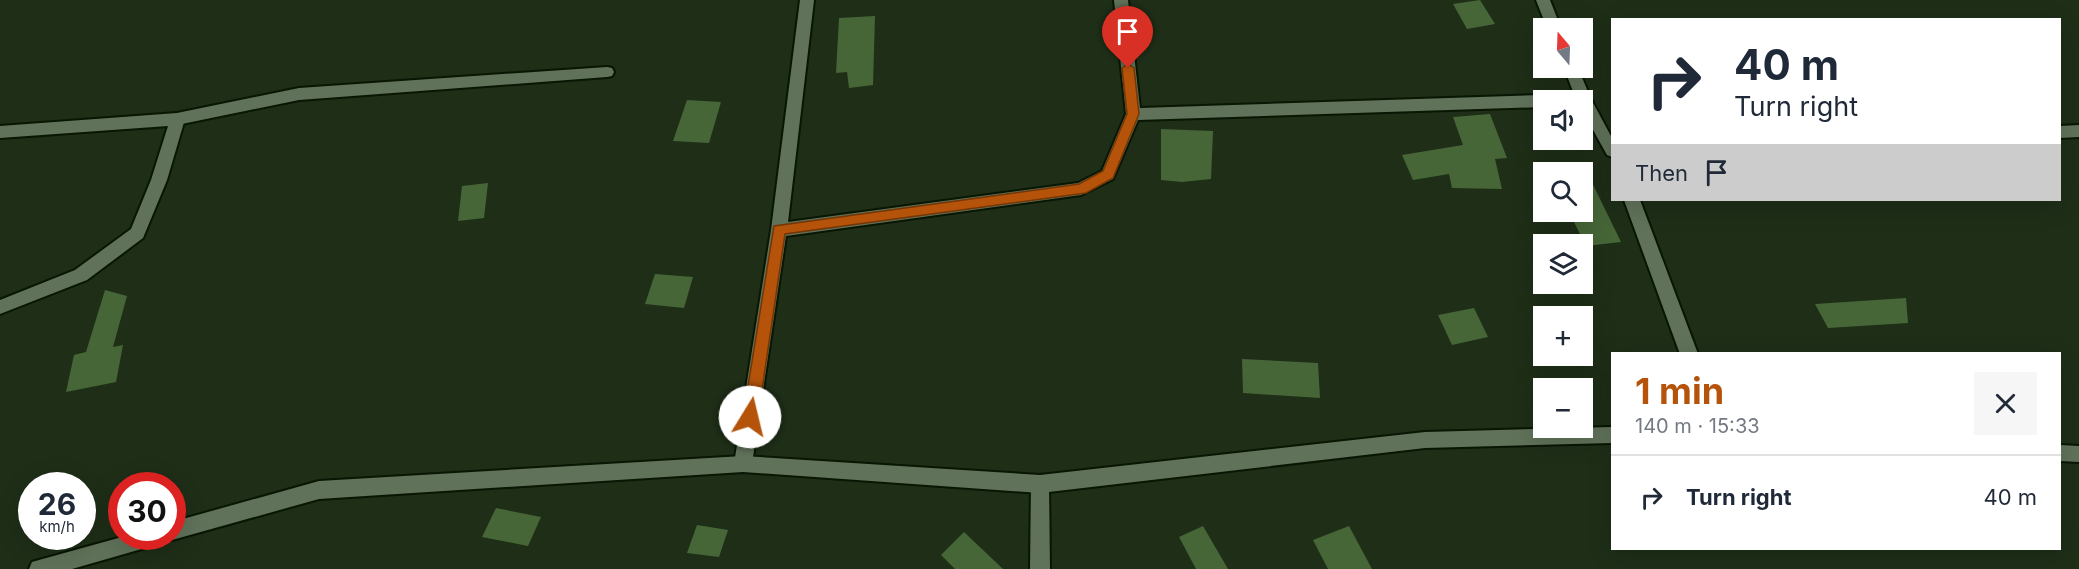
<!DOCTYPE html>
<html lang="en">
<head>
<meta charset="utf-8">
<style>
	body { margin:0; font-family:Inter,sans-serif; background:#f6f6f7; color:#1f2937; height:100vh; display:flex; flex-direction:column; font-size:22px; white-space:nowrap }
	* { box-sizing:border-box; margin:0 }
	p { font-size:20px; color:#747a83 }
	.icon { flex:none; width:33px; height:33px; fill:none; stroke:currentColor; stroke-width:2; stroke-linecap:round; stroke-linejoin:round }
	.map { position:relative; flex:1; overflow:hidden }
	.panel { position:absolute; left:1611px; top:352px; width:450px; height:198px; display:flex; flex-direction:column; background:#fff; border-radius:0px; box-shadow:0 6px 24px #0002 }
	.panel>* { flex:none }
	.guide { position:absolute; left:1611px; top:18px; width:450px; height:183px; border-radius:0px; box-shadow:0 6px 24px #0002; background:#fff; color:#1f2937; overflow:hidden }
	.needle { width:39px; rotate:341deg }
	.controls { position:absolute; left:1533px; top:18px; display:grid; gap:12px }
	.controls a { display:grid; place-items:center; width:60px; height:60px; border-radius:0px; background:#fff; box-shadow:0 6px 24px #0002; font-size:30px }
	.speed { position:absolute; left:18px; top:472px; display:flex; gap:12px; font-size:30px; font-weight:700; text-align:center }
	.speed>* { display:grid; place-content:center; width:78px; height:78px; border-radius:50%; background:#fff; box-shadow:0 6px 24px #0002; line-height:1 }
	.speed small { font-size:15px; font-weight:400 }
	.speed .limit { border:9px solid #d22; background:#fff; color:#111 }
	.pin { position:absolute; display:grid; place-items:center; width:51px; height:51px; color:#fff; margin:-62px -26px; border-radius:50% 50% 50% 0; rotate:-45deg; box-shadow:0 0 6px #0007 }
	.pin .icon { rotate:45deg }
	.me { position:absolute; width:66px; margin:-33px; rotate:9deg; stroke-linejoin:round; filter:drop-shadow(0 0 4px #0008) }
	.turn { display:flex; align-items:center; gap:21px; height:126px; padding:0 24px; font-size:27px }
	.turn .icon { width:78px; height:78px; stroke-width:2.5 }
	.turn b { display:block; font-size:42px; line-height:51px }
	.then { display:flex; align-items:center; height:57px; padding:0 24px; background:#0003; gap:12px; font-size:22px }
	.round { display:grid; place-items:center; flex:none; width:63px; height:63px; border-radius:0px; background:#f6f6f7 }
	.summary { display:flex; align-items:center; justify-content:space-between; height:102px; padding:0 24px }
	h1 { font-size:36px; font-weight:700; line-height:45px; color:#b45309 }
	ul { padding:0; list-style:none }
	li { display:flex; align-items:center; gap:18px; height:84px; padding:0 24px; border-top:2px solid #e0e1e3 }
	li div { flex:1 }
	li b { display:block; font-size:22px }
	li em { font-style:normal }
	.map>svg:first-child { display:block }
</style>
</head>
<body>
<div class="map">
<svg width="2079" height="569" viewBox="0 0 2079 569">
	<rect width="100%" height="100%" fill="#1e2e17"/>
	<!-- building -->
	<g fill="#466638">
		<path d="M1480,0L1495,24L1467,29L1453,4Z"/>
		<path d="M875,16L873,85L849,88L847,72L836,73L839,18Z"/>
		<path d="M687,100L721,102L709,143L673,141Z"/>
		<path d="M1490,114L1507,158L1495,159L1502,189L1452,188L1449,174L1413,180L1402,155L1463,145L1453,117Z"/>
		<path d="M1161,129L1213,131L1211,179L1182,182L1161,180Z"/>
		<path d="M1582,162L1621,242L1586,246L1574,222L1582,221Z"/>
		<path d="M488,183L484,218L458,221L462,186Z"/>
		<path d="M655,274L693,277L684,308L645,304Z"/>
		<path d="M105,290L127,296L113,347L123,345L116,382L66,392L74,355L86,352Z"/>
		<path d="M1906,298L1908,323L1828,328L1815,304Z"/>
		<path d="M1474,308L1488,337L1452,345L1438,315Z"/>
		<path d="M1242,359L1318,363L1320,398L1243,393Z"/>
		<path d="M496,508L541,517L528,546L482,537Z"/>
		<path d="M697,525L728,530L719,557L687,553Z"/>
		<path d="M1203,526L1228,569H1196L1179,537Z"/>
		<path d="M1349,526L1372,569H1328L1313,540Z"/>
		<path d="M964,532L1003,569H955L941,555Z"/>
	</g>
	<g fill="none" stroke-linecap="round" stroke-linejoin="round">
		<!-- service casing -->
		<g stroke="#081603" stroke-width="4">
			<path id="service" d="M607,67L612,68L614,72L612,76L607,77L299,100L177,125L172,123L169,119L172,115L177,113L299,88Z"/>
		</g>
		<!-- minor casing -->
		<g stroke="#081603" stroke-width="4">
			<g id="minor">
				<path d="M800,0H814L788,222L1078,183L1102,171L1126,114L1114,0H1128L1140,108L1574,94L1564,68H1578L1591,99L1612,138V157L1607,155L1582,110V100H1544V107L1138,120L1113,179L1081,195L786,236L752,464L749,470L743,472L737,470L734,464L771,230Z"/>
				<path d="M1536,0H1550L1561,28H1547Z"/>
				<path d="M177,113L182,115L185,119L167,180L143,238L87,280L0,314V300L75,270L131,229L151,180L168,126L0,138V126Z"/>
				<path d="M2079,125V137L2060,138V126Z"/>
				<path d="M1624,200H1640L1698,354H1680Z"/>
				<path d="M1040,475L1046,478L1049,484L1050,569H1030L1031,484L1034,478Z"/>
			</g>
		</g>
		<!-- tertiary casing -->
		<g stroke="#081603" stroke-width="4">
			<g id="tertiary">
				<path d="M1612,427V443L1425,448L1040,493L743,472L319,499L172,540L165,537H172V522L319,481L743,456L1040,475L1425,432Z"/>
				<path d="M2060,445L2079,446V462L2060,461Z"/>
				<path d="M122,537H161L159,543L152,546L72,569H29L32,562L39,560Z"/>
			</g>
		</g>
		<!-- service -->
		<use href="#service" fill="#607259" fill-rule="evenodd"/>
		<!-- minor -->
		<use href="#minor" fill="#607259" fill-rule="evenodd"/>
		<!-- tertiary -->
		<use href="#tertiary" fill="#607259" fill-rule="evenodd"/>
	</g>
	<!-- route -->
	<path fill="#b45309" stroke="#753606" stroke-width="1.5" d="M1128,64L1134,68L1139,114L1113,178L1086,193L785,234L758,417L755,422L750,424L745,422L743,417L774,226L1079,184L1103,171L1127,114L1122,68Z"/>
</svg>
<div class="controls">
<a><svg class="needle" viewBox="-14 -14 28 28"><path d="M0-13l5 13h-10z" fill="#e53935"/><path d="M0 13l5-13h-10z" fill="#747a83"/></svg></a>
<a><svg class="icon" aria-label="sound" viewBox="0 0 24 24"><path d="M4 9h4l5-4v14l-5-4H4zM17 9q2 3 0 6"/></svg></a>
<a><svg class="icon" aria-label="search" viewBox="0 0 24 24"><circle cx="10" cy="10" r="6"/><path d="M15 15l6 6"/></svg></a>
<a><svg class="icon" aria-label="layers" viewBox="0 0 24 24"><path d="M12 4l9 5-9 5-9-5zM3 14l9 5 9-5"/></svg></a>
<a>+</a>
<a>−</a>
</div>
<div class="speed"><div>26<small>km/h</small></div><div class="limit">30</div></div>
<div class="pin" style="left:1128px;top:68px;background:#d93025"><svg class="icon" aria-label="arrive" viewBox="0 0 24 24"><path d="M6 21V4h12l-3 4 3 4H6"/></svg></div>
<svg class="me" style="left:750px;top:417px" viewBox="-20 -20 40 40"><circle r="19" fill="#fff"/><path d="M0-13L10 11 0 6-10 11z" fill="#b45309"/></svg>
<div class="guide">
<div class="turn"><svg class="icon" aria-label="right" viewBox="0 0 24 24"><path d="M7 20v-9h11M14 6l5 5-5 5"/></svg><div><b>40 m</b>Turn right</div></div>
<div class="then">Then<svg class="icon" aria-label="arrive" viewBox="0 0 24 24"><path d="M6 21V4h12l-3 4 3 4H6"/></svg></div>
</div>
<section class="panel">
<div class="summary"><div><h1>1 min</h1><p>140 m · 15:33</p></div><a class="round"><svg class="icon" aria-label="close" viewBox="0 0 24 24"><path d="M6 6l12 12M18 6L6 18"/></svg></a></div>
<ul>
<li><svg class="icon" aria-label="right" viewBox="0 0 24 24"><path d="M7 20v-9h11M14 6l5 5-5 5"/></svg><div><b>Turn right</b></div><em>40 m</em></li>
</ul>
</section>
</div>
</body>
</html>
